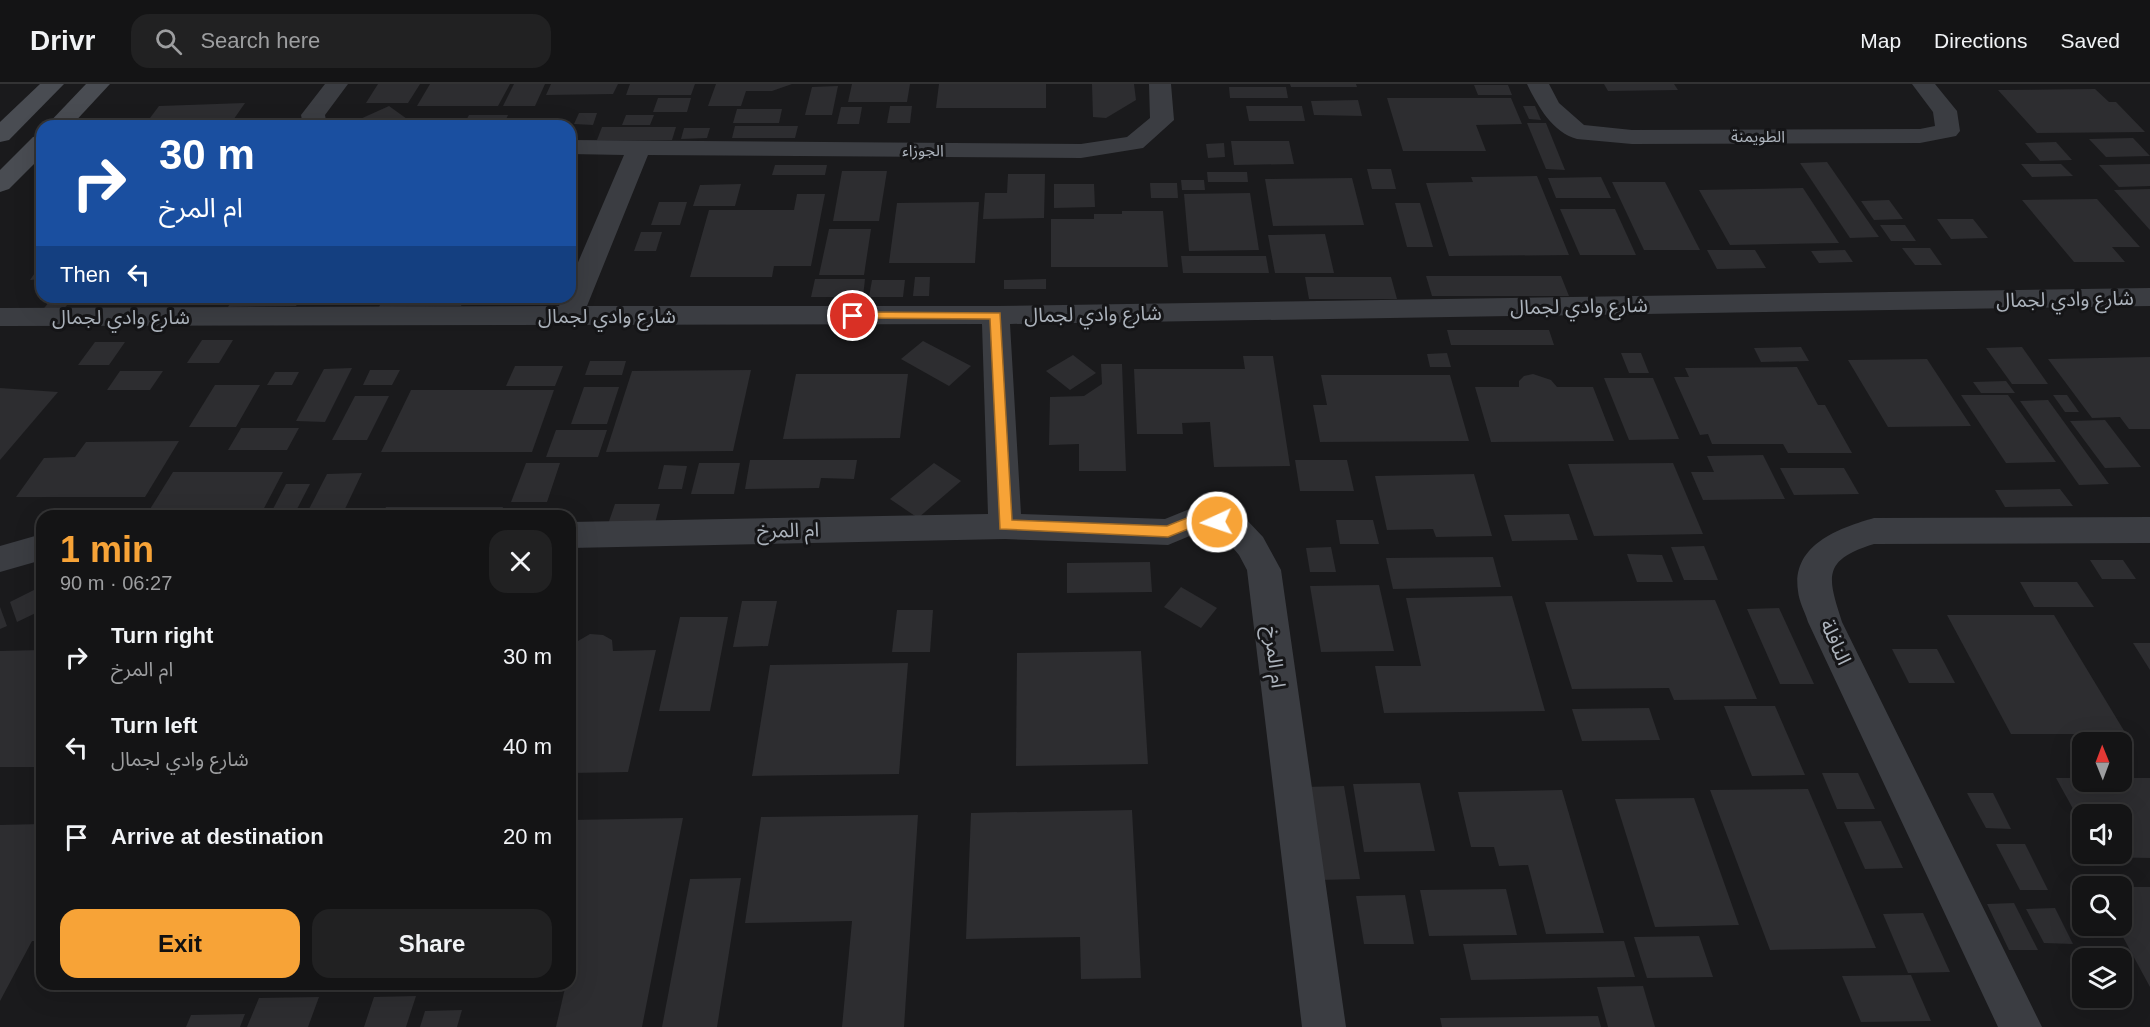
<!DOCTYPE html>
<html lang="en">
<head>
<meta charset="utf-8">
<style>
	body { margin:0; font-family:Helvetica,"Noto Sans Arabic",sans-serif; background:#212122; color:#f1f3f6; height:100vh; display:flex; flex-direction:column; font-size:22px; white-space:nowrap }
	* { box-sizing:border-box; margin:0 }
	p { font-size:20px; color:#9d9ea0 }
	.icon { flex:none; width:33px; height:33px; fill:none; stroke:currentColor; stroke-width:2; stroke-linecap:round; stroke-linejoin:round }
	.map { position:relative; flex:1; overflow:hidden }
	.details { position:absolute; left:36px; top:426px; width:540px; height:480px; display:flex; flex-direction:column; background:#141415; border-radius:18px; box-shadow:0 6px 24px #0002,0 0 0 2px #333334 }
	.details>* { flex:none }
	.hud { position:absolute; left:36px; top:36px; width:540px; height:183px; border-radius:18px; box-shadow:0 6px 24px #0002,0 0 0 2px #333334; background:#1a4fa0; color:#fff; overflow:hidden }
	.needle { width:39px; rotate:359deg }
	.fabs { position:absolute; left:2072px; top:648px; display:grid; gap:12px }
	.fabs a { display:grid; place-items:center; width:60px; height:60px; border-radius:12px; background:#141415; box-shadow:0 6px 24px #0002,0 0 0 2px #333334; font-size:30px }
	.pin { position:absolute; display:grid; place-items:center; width:51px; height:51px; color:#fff; margin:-26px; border:3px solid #fff; border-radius:50%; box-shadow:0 2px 6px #0007 }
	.me { position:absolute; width:66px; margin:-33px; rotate:267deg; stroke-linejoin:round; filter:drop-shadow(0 0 4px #0008) }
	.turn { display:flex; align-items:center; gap:21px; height:126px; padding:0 24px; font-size:27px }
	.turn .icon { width:78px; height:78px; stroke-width:2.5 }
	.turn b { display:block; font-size:42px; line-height:51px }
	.then { display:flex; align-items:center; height:57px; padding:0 24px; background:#0003; gap:12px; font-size:22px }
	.round { display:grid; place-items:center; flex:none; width:63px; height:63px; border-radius:18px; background:#212122 }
	.head { display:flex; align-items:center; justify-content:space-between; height:102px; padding:0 24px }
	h1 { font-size:36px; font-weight:800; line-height:45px; color:#f7a337 }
	.primary-button { display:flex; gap:12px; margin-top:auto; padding:12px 24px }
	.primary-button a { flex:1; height:69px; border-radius:18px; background:#f7a337; color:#111; font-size:24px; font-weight:800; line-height:69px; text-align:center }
	.primary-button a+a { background:#212122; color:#f1f3f6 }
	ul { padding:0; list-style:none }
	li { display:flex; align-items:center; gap:18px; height:90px; padding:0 24px }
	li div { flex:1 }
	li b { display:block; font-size:22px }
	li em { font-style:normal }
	header { display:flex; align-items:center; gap:36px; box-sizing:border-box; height:84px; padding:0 30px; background:#141415; border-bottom:2px solid #333334 }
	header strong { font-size:28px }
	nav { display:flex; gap:33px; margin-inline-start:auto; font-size:21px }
	.search { width:420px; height:54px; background:#212122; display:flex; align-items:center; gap:15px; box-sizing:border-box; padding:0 21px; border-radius:18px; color:#9d9ea0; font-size:22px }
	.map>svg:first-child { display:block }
</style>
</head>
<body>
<header>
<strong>Drivr</strong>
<div class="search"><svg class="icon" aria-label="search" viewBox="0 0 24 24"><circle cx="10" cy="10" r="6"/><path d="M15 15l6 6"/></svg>Search here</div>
<nav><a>Map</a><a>Directions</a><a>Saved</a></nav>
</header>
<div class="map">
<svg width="2150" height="943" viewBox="0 0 2150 943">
	<rect width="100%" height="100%" fill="#1a1a1c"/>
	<!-- building -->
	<g fill="#2d2d30">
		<path d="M378,0H420L408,19H366Z"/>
		<path d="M430,0H510L498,22H417Z"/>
		<path d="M514,0H545L535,22H503Z"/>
		<path d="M551,0H618L613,10L546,11Z"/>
		<path d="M630,0H695L691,11H626Z"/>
		<path d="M716,0H792L772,7H746L741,22H708Z"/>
		<path d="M852,0H910L907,18H848Z"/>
		<path d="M939,0H1046V24H936Z"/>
		<path d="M1092,0H1134L1136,16L1106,34L1093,33Z"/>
		<path d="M1290,0H1356L1357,3H1291Z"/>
		<path d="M1604,0H1674L1678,6L1608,7Z"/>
		<path d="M1474,1H1508L1512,11H1478Z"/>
		<path d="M838,2L832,31H805L812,3Z"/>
		<path d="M1229,3H1286L1288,14H1230Z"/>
		<path d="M2095,5L2109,18H2116L2145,48L2037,49L1998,6Z"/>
		<path d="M658,14H691L687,28H653Z"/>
		<path d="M1387,14H1511L1522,40L1476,41L1486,67H1403Z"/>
		<path d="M1358,16L1362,32L1314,31L1311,17Z"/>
		<path d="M245,19L229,42H144L159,22Z"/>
		<path d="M389,22L407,35L393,42H366L358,36Z"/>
		<path d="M890,22H912L910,39H887Z"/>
		<path d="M1246,22H1302L1305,37H1249Z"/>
		<path d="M1523,22H1535L1541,36L1529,35Z"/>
		<path d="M841,23H862L859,40H837Z"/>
		<path d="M737,25H782L779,39H733Z"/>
		<path d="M579,29H597L593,41L574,40Z"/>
		<path d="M469,31H508L503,42H463Z"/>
		<path d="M626,31H654L650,41H622Z"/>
		<path d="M276,35L293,36L288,42H271Z"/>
		<path d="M1527,39H1546L1565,86L1546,85Z"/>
		<path d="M735,42H798L795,54H732Z"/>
		<path d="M602,43H676L672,56H597Z"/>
		<path d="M684,44H710L707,54L681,55Z"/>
		<path d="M2133,54L2150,72L2106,73L2089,55Z"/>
		<path d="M1231,57H1289L1294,80L1234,81Z"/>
		<path d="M2056,58L2072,76L2040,77L2025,59Z"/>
		<path d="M1224,59L1225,73L1208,74L1206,60Z"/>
		<path d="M1827,78L1879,153L1850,154L1800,79Z"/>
		<path d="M2021,80H2061L2073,92L2032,93Z"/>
		<path d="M2150,80V102L2119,103L2099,81Z"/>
		<path d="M775,81H827L825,91H772Z"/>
		<path d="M1367,85H1391L1396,105H1372Z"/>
		<path d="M842,87H887L879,137H833Z"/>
		<path d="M1207,88H1247L1248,98H1208Z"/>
		<path d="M1008,90H1045L1044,134L983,135L985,109H1007Z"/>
		<path d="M1537,92L1569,171L1449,172L1426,99L1473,98L1471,93Z"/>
		<path d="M1601,93L1611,114H1556L1548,94Z"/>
		<path d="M1352,94L1364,141L1273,142L1265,95Z"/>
		<path d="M1181,96H1204L1205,106H1182Z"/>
		<path d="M1612,98H1665L1700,166H1644Z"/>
		<path d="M1150,99H1177L1178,114H1151Z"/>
		<path d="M741,100L735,122H693L700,101Z"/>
		<path d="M1054,100H1094L1095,123L1054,124Z"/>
		<path d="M1803,104L1839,159L1730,161L1699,106Z"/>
		<path d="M2150,105V146L2114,106Z"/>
		<path d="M1250,109L1259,166L1189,167L1184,110Z"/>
		<path d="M797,110H825L811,182H774L772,193H690L709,126H794Z"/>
		<path d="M2097,115L2140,163H2112L2125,178H2074L2022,116Z"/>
		<path d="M1889,116L1903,135L1874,136L1861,117Z"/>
		<path d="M659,118H687L680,141H651Z"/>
		<path d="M979,118L975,179H889L897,119Z"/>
		<path d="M1395,119H1420L1433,163H1407Z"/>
		<path d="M1560,125H1615L1636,171H1580Z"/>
		<path d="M1122,127H1163L1168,183H1051V135H1094V130H1122Z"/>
		<path d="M1937,135H1973L1988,154L1951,155Z"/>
		<path d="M1880,141H1905L1916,157H1891Z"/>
		<path d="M829,145H871L864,191H819Z"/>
		<path d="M641,148H662L656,167H634Z"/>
		<path d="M1325,150L1334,189H1275L1268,151Z"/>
		<path d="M1902,164H1930L1942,181H1915Z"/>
		<path d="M1707,166H1755L1766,184L1717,185Z"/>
		<path d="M1845,166L1853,178L1819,179L1811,167Z"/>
		<path d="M1181,172H1266L1269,189H1183Z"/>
		<path d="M42,179V195L30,196Z"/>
		<path d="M1426,192H1561L1569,212H1432Z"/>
		<path d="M915,193H930L929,212H913Z"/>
		<path d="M1305,193H1391L1397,215H1309Z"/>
		<path d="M815,195H865L863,213H811Z"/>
		<path d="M1046,195V205H1004V196Z"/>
		<path d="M872,196H905L903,213H869Z"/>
		<path d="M53,213H74L61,228H41Z"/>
		<path d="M234,213H302L296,222L228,223Z"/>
		<path d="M384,213H465L461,222L379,223Z"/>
		<path d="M1447,246H1549L1554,261H1451Z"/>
		<path d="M202,256H233L219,279H187Z"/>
		<path d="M923,257L971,282L949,302L901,275Z"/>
		<path d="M95,258H125L109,281H78Z"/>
		<path d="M1801,263L1809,277L1761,278L1754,264Z"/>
		<path d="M2022,263L2048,300H2012L1986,264Z"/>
		<path d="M1447,269L1451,283H1430L1427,270Z"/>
		<path d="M1621,269H1641L1649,289H1629Z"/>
		<path d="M1073,271L1096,289L1070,306L1046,287Z"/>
		<path d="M1243,272H1273L1290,382L1214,383L1210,338L1182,339L1183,350H1137L1134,285H1245Z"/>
		<path d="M2150,273V345H2129L2120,333L2092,334L2048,275Z"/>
		<path d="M1927,275L1971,342L1888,343L1848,276Z"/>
		<path d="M590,277H626L622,291H585Z"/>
		<path d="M1101,280H1122L1126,387H1079V360L1049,361L1050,313L1084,312L1102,300Z"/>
		<path d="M515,282H563L555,302H506Z"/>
		<path d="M1797,283L1818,321H1825L1852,369H1788L1783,360H1712L1708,350L1700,351L1674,293H1689L1685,284Z"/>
		<path d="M352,284L325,338L296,337L324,285Z"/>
		<path d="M370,286H400L392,301H363Z"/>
		<path d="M751,286L733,367L606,368L632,287Z"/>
		<path d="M120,287H163L150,306H107Z"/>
		<path d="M275,288H299L292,301H267Z"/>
		<path d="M796,290H908L900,354L783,355Z"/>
		<path d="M1533,290L1551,296L1557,303H1593L1614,357L1491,358L1475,303H1519V297L1524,292Z"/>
		<path d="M1321,291H1450L1469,357L1320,358L1313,321H1327Z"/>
		<path d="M1604,294H1653L1679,355L1629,356Z"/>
		<path d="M2006,297L2015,309H1981L1973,298Z"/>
		<path d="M215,301H260L236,343H189Z"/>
		<path d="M584,303H619L607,340H571Z"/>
		<path d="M0,304L58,308L0,376Z"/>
		<path d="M411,306H554L532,368H381Z"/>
		<path d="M1961,311H2008L2056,378L2006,379Z"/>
		<path d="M2053,311H2067L2079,328H2065Z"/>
		<path d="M355,312H389L367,356H332Z"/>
		<path d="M2048,316L2109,400L2079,401L2020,317Z"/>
		<path d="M2105,336L2141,383L2105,384L2070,337Z"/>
		<path d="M241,344H299L287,366H228Z"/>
		<path d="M556,346H607L598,373H546Z"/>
		<path d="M179,357L145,413H16L44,374L75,373L86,358Z"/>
		<path d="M1763,371L1785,415L1703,416L1691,388H1714L1707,372Z"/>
		<path d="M750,376H857L854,395L821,394L819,404L745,405Z"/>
		<path d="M1295,376H1347L1354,407H1300Z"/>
		<path d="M526,379H560L547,418H511Z"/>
		<path d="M699,379H740L734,410H691Z"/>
		<path d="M934,379L961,397L918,434L890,415Z"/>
		<path d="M1673,379L1703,450L1594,452L1568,380Z"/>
		<path d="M664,381L687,382L682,405H658Z"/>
		<path d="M1780,384H1844L1859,410L1794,411Z"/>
		<path d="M173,388H283L261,430H147Z"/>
		<path d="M362,389L344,427H308L327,390Z"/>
		<path d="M1474,390L1492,452L1436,453L1433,445L1387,446L1375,392Z"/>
		<path d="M286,400H310L297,425H273Z"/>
		<path d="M2060,405L2073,422L2005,423L1995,406Z"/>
		<path d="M615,420H660L654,443H607Z"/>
		<path d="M386,423H503L500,432H382Z"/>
		<path d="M1569,430L1578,456L1512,457L1504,431Z"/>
		<path d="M1336,436H1373L1379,460H1340Z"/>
		<path d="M1704,462L1718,496H1684L1671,463Z"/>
		<path d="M1331,463L1336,488H1310L1306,464Z"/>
		<path d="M1627,470L1662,471L1673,498H1637Z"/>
		<path d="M1493,473L1501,503L1393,505L1386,474Z"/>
		<path d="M2090,476H2123L2136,495H2102Z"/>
		<path d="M1150,478L1152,508L1067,509V479Z"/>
		<path d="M2020,498H2077L2094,523H2034Z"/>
		<path d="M1379,501L1394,567L1321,568L1310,502Z"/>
		<path d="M42,502V526L17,538L10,518Z"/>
		<path d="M1181,503L1217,524L1201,544L1164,523Z"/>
		<path d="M1512,512L1545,627L1384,629L1375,582H1421L1406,514Z"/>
		<path d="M1715,516L1757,615L1674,616L1669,604L1572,605L1545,518Z"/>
		<path d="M742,517H777L768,562L733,563Z"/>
		<path d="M0,523L7,542L0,545Z"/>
		<path d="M1779,524L1814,600H1780L1747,525Z"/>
		<path d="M897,526H933L930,568H892Z"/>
		<path d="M1947,531H2054L2126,650H2011Z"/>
		<path d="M680,533H728L710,627H659Z"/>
		<path d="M590,550L603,551L612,556L613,567L656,566L628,688L570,689V567L578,557Z"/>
		<path d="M2133,559H2150V586Z"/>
		<path d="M1892,565H1937L1955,599H1909Z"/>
		<path d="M42,566V683H0V567Z"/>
		<path d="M1141,567L1148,680L1016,682L1017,569Z"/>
		<path d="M908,579L899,690L752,692L770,581Z"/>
		<path d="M1724,622H1775L1805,691L1752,692Z"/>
		<path d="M1649,624L1660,656L1582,657L1572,625Z"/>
		<path d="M1822,689H1858L1875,725H1837Z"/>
		<path d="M2056,694H2082V698H2121V694H2150V774L2100,773L2098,770H2121V730H2082V741Z"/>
		<path d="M1420,699L1435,767L1364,768L1353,700Z"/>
		<path d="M1344,702L1360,795L1318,796L1305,703Z"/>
		<path d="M1808,705L1876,864L1770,866L1710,706Z"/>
		<path d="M1562,706L1604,849L1546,850L1528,781L1499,782L1494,763H1471L1458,708Z"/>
		<path d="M1967,709H1993L2011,745L1986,744Z"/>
		<path d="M1694,714L1739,841L1655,843L1615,715Z"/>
		<path d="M1132,726L1141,894L1081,895L1080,853L966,855L971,729Z"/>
		<path d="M918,731L904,943H842L852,837L745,839L761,733Z"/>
		<path d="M683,734L642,943H556L566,900H570V736Z"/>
		<path d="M1881,737L1903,784L1865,785L1844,738Z"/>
		<path d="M42,740V857H32L0,917V741Z"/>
		<path d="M1996,760H2025L2048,806H2020Z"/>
		<path d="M741,794L717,943H662L690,795Z"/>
		<path d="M2121,803H2150V903L2117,842H2121Z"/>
		<path d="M1506,805L1517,851L1429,852L1420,806Z"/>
		<path d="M1405,811L1414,860H1364L1356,812Z"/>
		<path d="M2014,819L2038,866H2009L1987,820Z"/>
		<path d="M2055,824L2073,860L2044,859L2026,825Z"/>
		<path d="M1923,829L1950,888L1908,889L1883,830Z"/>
		<path d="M1699,852L1713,893L1647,894L1634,853Z"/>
		<path d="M1624,857L1635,893L1471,896L1463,860Z"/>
		<path d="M1911,891L1931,937L1861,938L1842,892Z"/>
		<path d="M1643,902L1655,943H1608L1597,903Z"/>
		<path d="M416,912L406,943H364L374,913Z"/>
		<path d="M319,913L308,943H247L259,914Z"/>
		<path d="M462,926L457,943H420L425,927Z"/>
		<path d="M245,930L240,943H186L191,931Z"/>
		<path d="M1598,932L1601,943H1442L1440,934Z"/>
	</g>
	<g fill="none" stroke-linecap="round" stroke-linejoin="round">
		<!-- minor -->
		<g fill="#3b3d42" fill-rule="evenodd">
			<path d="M325,0H348L325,31L327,42H303L301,31Z"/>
			<path d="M1149,0H1171L1174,36L1143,64L1081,74L648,71L587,222H996L2150,204V222L1010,240L1021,430L1165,435L1202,420L1244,433L1263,453L1281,486L1346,943H1302L1247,486L1239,471L1222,451L1204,446L1168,461L1005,455L570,464V438L988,430L982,240L0,242V224L559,222L563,213H570V197L624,71L570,70V56L1081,60L1127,53L1150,34Z"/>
			<path d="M1527,0H1549L1559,19L1584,41L1632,46L1920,45L1935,42L1933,28L1912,0H1935L1957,27L1960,47L1956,52L1920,59L1632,60L1577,55C1553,49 1537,21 1527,0Z"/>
			<path d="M2150,433V459L1874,460C1821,476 1828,494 1842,538L2042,943H1998L1808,538C1805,528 1799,518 1798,507C1791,461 1839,444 1874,434Z"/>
			<path d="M42,450V476L0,488V462Z"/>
		</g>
		<!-- secondary -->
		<g fill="#494c52" fill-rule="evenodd">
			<path d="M40,0H64L9,56L0,58V38Z"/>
			<path d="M86,0H110L71,42H46Z"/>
			<path d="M42,51V72L9,105L0,108V86L33,53Z"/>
		</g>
	</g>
	<!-- route -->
	<path fill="#f7a337" stroke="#a16a24" stroke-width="1.5" d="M853,228L1000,229L1012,436L1167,442L1202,428L1222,434V441L1217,443L1203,439L1168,453L1000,445L990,235L849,234V229Z"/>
	<g text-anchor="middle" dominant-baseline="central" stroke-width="6" stroke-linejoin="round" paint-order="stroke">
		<!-- far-street labels -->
		<g font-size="16" fill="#acb3bc" stroke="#151517">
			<text x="1758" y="52">الطويمنة</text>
			<text x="923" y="66">الجوزاء</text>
		</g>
		<!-- street labels -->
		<g font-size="20" fill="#acb3bc" stroke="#151517">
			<text transform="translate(2065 215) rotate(-1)">شارع وادي لجمال</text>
			<text transform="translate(1579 222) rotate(-1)">شارع وادي لجمال</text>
			<text transform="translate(1093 230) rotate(-1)">شارع وادي لجمال</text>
			<text x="607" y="232">شارع وادي لجمال</text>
			<text x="121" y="233">شارع وادي لجمال</text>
			<text transform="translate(788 446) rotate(-1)">ام المرخ</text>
			<text transform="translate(1836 558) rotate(66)">النافلة</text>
			<text transform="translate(1275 573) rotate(83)">ام المرخ</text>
		</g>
	</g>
</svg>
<div class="fabs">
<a><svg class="needle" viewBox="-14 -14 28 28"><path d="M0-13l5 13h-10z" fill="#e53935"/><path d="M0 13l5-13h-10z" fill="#9d9ea0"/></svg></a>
<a><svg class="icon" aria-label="sound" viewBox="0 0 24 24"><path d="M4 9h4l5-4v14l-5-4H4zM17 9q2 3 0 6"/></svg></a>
<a><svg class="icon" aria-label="search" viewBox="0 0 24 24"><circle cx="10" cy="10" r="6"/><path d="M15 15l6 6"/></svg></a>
<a><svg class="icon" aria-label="layers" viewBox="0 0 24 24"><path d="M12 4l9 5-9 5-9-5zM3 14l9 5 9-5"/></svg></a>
</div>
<div class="pin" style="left:853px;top:232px;background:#d93025"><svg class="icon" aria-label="arrive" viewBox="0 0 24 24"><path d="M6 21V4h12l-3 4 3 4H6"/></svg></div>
<svg class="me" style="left:1217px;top:438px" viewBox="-20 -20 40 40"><circle r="17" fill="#f7a337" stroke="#fff" stroke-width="3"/><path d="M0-11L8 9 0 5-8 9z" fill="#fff"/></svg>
<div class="hud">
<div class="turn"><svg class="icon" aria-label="right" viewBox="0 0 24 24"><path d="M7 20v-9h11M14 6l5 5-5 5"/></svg><div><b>30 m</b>ام المرخ</div></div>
<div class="then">Then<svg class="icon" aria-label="left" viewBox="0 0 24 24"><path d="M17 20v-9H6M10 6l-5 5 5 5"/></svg></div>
</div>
<section class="details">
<div class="head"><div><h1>1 min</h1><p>90 m · 06:27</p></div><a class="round"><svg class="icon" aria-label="close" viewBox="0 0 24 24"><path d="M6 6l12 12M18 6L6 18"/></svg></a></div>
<ul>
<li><svg class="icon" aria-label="right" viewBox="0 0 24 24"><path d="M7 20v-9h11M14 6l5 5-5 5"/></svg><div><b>Turn right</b><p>ام المرخ</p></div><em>30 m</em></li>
<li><svg class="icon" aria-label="left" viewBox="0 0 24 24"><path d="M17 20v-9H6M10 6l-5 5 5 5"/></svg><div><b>Turn left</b><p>شارع وادي لجمال</p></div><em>40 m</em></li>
<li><svg class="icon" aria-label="arrive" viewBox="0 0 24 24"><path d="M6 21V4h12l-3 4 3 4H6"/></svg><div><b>Arrive at destination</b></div><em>20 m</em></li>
</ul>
<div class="primary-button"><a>Exit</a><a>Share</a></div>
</section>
</div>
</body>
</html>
